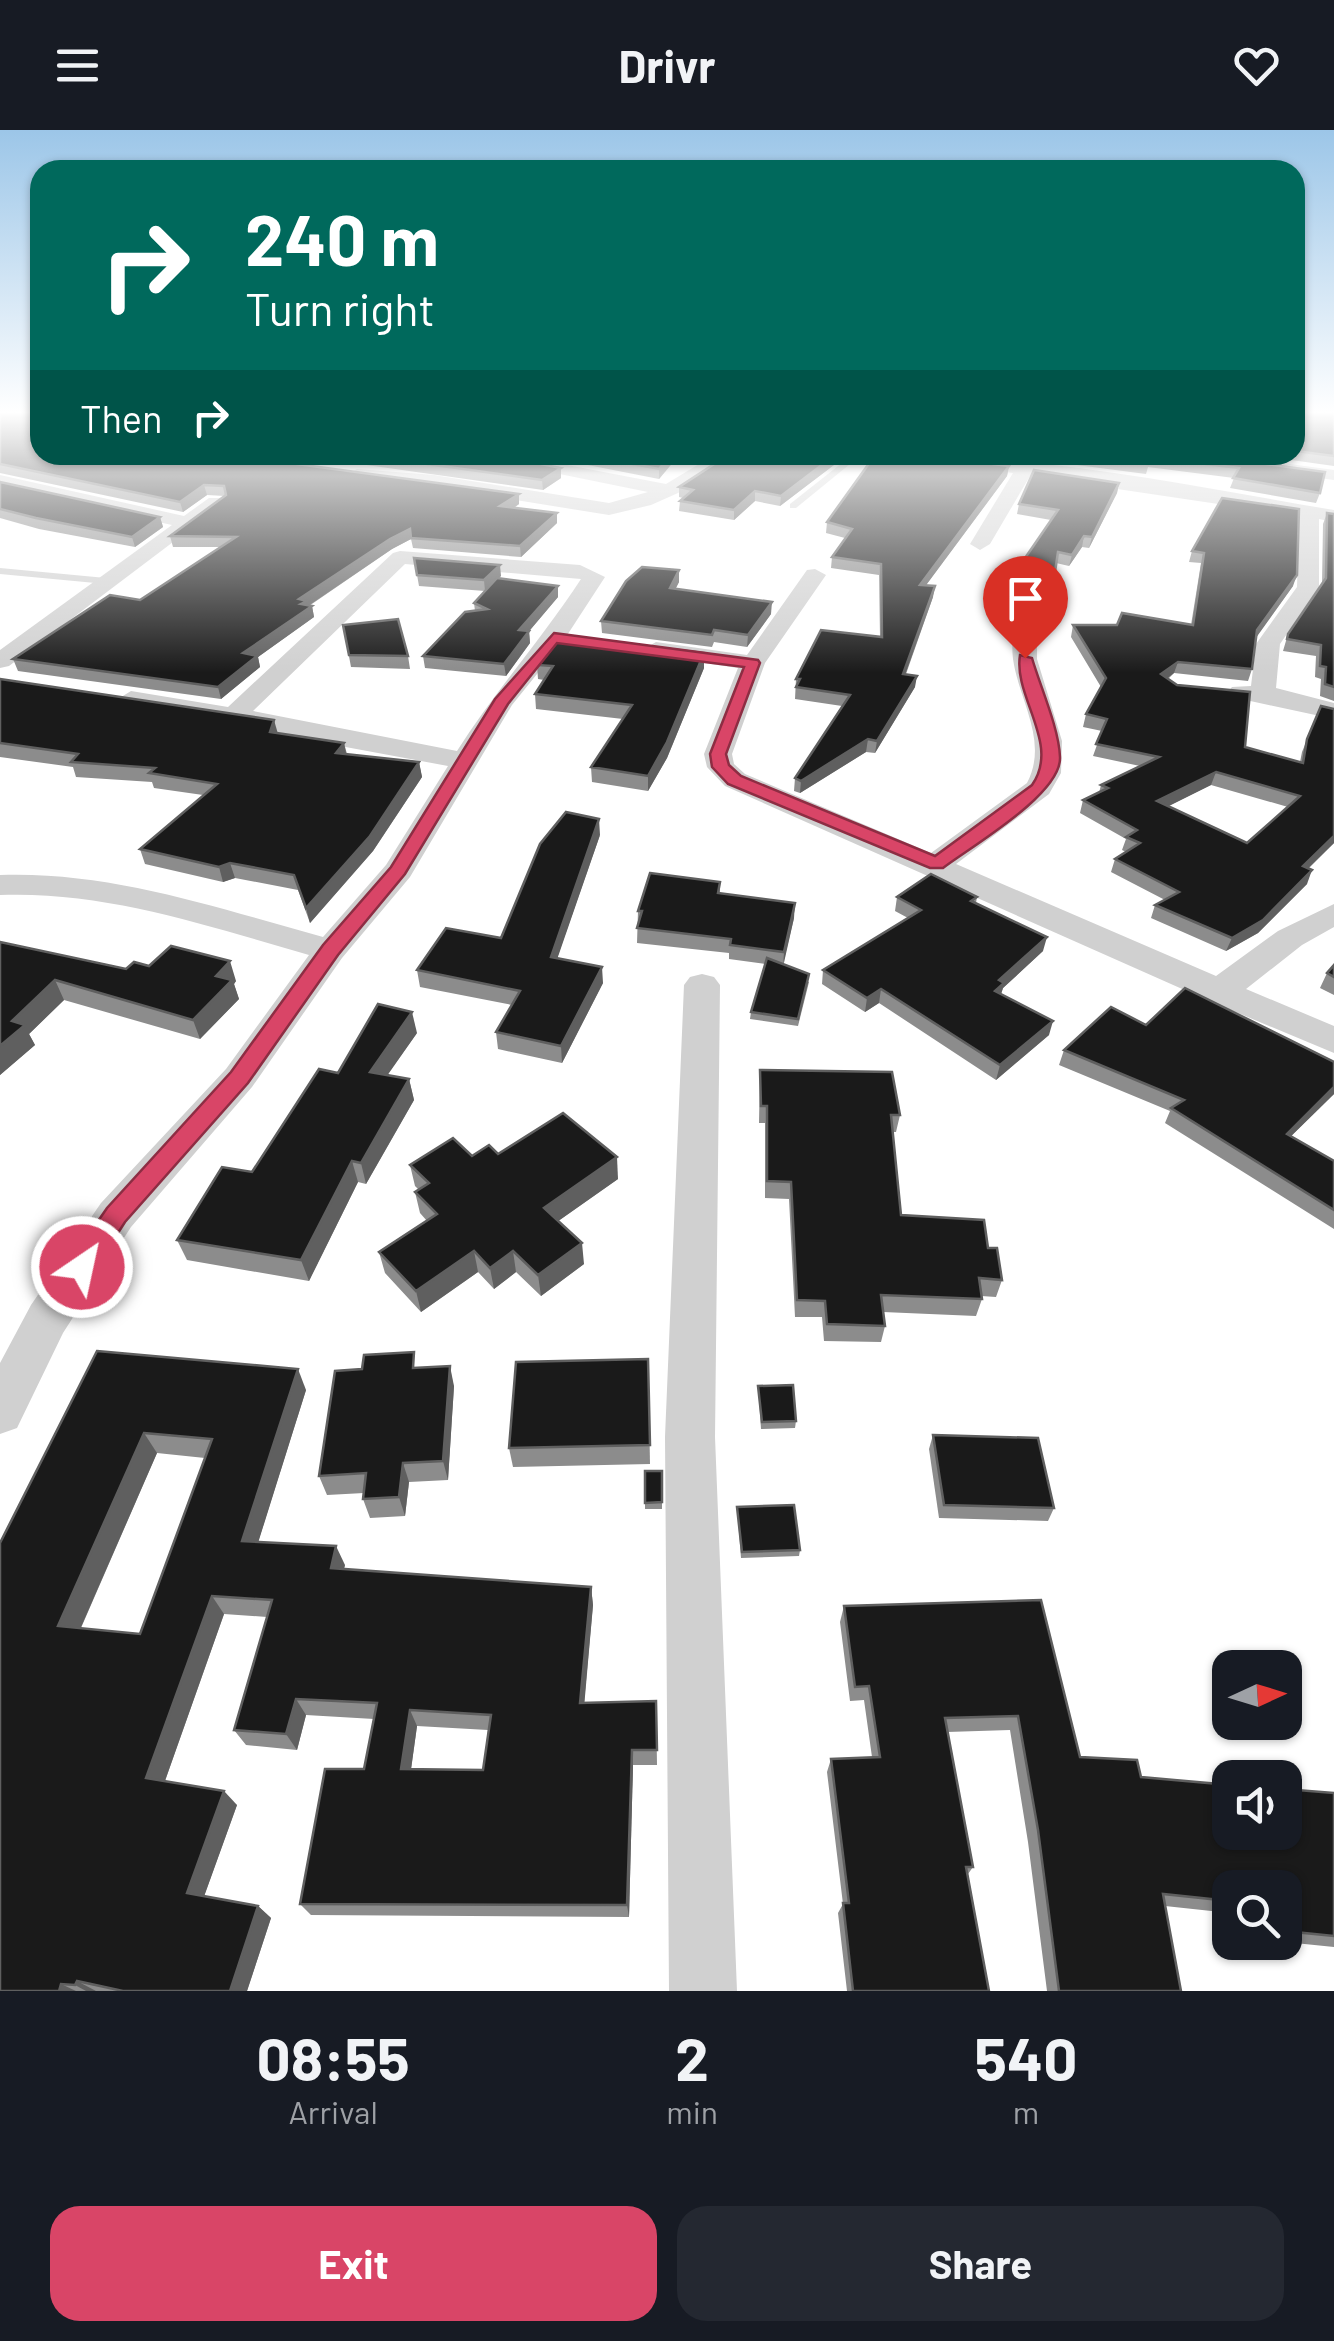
<!DOCTYPE html>
<html lang="en">
<head>
<meta charset="utf-8">
<style>
	body { margin:0; font-family:Barlow,sans-serif; background:#242831; color:#f1f3f6; height:100vh; display:flex; flex-direction:column; font-size:38px; white-space:nowrap }
	* { box-sizing:border-box; margin:0 }
	p { font-size:32px; color:#9ea1a6 }
	.icon { flex:none; width:55px; height:55px; fill:none; stroke:currentColor; stroke-width:2; stroke-linecap:round; stroke-linejoin:round }
	.map { position:relative; height:1861px; overflow:hidden }
	.details { display:flex; flex-direction:column; background:#171b24; flex:1 }
	.details>* { flex:none }
	.banner { position:absolute; left:30px; top:30px; width:1275px; height:305px; border-radius:30px; box-shadow:0 2px 8px #0004; background:#00695c; color:#fff; overflow:hidden }
	.needle { width:65px; rotate:86deg }
	.buttons { position:absolute; left:1212px; top:1520px; display:grid; gap:20px }
	.buttons a { display:grid; place-items:center; width:90px; height:90px; border-radius:20px; background:#171b24; box-shadow:0 2px 8px #0004; font-size:50px }
	.pin { position:absolute; display:grid; place-items:center; width:85px; height:85px; color:#fff; margin:-102px -42px; border-radius:50% 50% 50% 0; rotate:-45deg; box-shadow:0 0 10px #0007 }
	.pin .icon { rotate:45deg }
	.me { position:absolute; width:110px; margin:-55px; rotate:34deg; stroke-linejoin:round; filter:drop-shadow(0 0 8px #0008) }
	.turn { display:flex; align-items:center; gap:35px; height:210px; padding:0 50px; font-size:45px }
	.turn .icon { width:130px; height:130px; stroke-width:2.5 }
	.turn b { display:block; font-size:70px; line-height:85px }
	.then { display:flex; align-items:center; height:95px; padding:0 50px; background:#0003; gap:20px; font-size:38px }
	.eta { display:flex; justify-content:space-evenly; align-items:center; height:170px; text-align:center }
	.eta b { font-size:60px; font-weight:700; line-height:70px }
	.primary-button { display:flex; gap:20px; margin-top:auto; padding:20px 50px }
	.primary-button a { flex:1; height:115px; border-radius:30px; background:#d94567; color:#fff; font-size:40px; font-weight:700; line-height:115px; text-align:center }
	.primary-button a+a { background:#242831; color:#f1f3f6 }
	header { display:flex; justify-content:space-between; align-items:center; height:130px; padding:0 50px; background:#171b24; font-size:45px; font-weight:700 }
	.map>svg:first-child { display:block }
</style>
</head>
<body>
<header><svg class="icon" aria-label="menu" viewBox="0 0 24 24"><path d="M4 6h16M4 12h16M4 18h16"/></svg>Drivr<svg class="icon" aria-label="heart" viewBox="0 0 24 24"><path d="M12 20l-8-8c-3-5 5-10 8-4 3-6 11-1 8 4z"/></svg></header>
<div class="map">
<svg width="1334" height="1861" viewBox="0 0 1334 1861">
	<rect width="100%" height="100%" fill="#fff"/>
	<g fill="none" stroke-linecap="round" stroke-linejoin="round">
		<!-- lane -->
		<g fill="#d0d0d0" fill-rule="evenodd">
			<path d="M852,325H861L796,378H790V374Z"/>
			<path d="M0,438L106,448L111,451L106,454L0,444Z"/>
		</g>
		<!-- street -->
		<g fill="#d0d0d0" fill-rule="evenodd">
			<path d="M482,325H515L666,354L714,325H735L678,363L651,375L609,385L434,357L357,349L348,344L357,339L434,345L609,373L648,362L491,330Z"/>
			<path d="M905,325C1043,325 1198,357 1334,380V392L1319,389V457L1280,514L1276,558L1334,573V589L1232,567L1228,562L1232,557L1251,556L1256,514L1297,457L1299,386L1030,346L990,414L980,420L970,414L1013,343L914,330Z"/>
			<path d="M1275,332L1334,340V350L1269,341L1266,337Z"/>
			<path d="M0,345L184,386L209,368H223L226,372L9,536L0,538V520L172,395L0,357Z"/>
			<path d="M400,421L580,435L605,447L562,513L512,575L410,747L342,828L252,957L131,1097L63,1203L17,1298L0,1304V1233L31,1175L101,1073L226,939L309,825C207,796 107,761 0,765V745C111,741 217,778 323,807L386,735L448,636L131,577L118,569L131,561L228,577L393,423ZM405,434L581,449C542,509 495,561 457,621L253,581Z"/>
			<path d="M815,439L826,445L765,533L732,624L734,634L745,644L931,723L1027,653C1049,611 1019,571 1013,529C1011,513 1014,497 1015,481L1026,474L1034,476L1037,481V529L1062,611L1061,643L1049,664L956,734L1216,846L1278,801L1334,774V797L1302,815L1246,859L1334,896V923L1207,870L725,656L707,637L704,624L738,538L656,526L644,519L656,512L747,525L807,440Z"/>
			<path d="M702,844L714,847L720,855L715,1307L737,1861H669L665,1307L684,855L690,847Z"/>
		</g>
	</g>
	<!-- wall -->
	<g fill="#8c8c8c" fill-rule="evenodd">
		<path d="M0,283L40,325L519,364V374L514,378L557,393L521,427L413,418L411,409L392,419L309,476H312L314,487L258,527L260,537L221,569L18,541L13,529L140,470L221,417H173L170,406L225,366L207,365L183,382L0,343Z"/>
		<path d="M1295,283H1334V336L1255,325H1295Z"/>
		<path d="M296,325H495L561,338V348L543,360Z"/>
		<path d="M542,325H679L659,349L542,326Z"/>
		<path d="M728,325H847L780,376L755,371L734,390L679,381L680,371L683,368L679,367V357Z"/>
		<path d="M956,325H1028L1025,328Z"/>
		<path d="M1032,325H1159L1229,329L1320,363L1316,373L1230,358L1234,348L1148,337L1146,344L1031,329Z"/>
		<path d="M1009,336L1007,346L926,455L933,467L906,544L915,557L875,623L866,622L800,663L794,661L795,648L842,576L795,569L796,549L880,507L879,445L831,438L832,427L845,408L826,403L827,392Z"/>
		<path d="M0,352L160,387L163,397L135,417L39,399L0,388Z"/>
		<path d="M1119,353L1117,363L1089,418L1082,417L1069,436L1056,433L1050,466L1008,461L1010,450L1051,390L1017,384L1019,374Z"/>
		<path d="M1222,368L1293,456L1256,507L1252,539L1248,551L1174,543L1168,549L1245,617L1300,632L1302,622L1321,576L1334,579V713L1308,739L1307,754L1258,803L1226,821L1151,788L1155,775L1165,770L1111,742L1115,729L1126,722L1122,720L1126,709L1080,683L1083,670L1099,663L1101,655L1140,636L1093,626L1102,601L1083,597L1086,584L1101,557L1071,507L1073,495H1191L1201,433L1189,432L1192,421ZM1211,655L1288,677L1247,713L1168,676Z"/>
		<path d="M1327,383L1334,384V571L1320,566L1321,549L1315,547L1316,526L1283,521L1288,504L1322,454L1323,394Z"/>
		<path d="M414,428L501,446L498,448L558,467L529,501L530,513L506,546L425,538L423,526L475,481L474,473L485,461L419,456Z"/>
		<path d="M679,440V452L675,459L771,484L747,517L714,512L712,517L602,503L601,491Z"/>
		<path d="M343,495L408,526L410,539L351,537Z"/>
		<path d="M537,535L704,538L667,628L648,661L592,652L591,637L623,589L536,579L535,564L544,550L538,549Z"/>
		<path d="M0,549L278,603L344,613L347,624L419,632L422,647L373,721L310,793L298,760L235,748L223,752L145,734L140,719L203,665L154,658L152,652L76,647L73,637L0,627Z"/>
		<path d="M600,705L557,828L603,853L562,933L498,919L496,902L512,875L420,857L417,840L501,808Z"/>
		<path d="M720,752V763L794,788L783,834L809,852L798,896L750,889L751,882L765,834L729,829V823L637,813L638,781Z"/>
		<path d="M897,767H977L976,773L1043,821L1003,858L1001,864L1049,905L996,950L879,873L865,882L822,854L823,840L908,788L895,781Z"/>
		<path d="M0,812L126,839L149,836L236,851L234,854L239,869L200,909L64,870L29,904L35,915L0,945Z"/>
		<path d="M1334,835V865L1320,858L1327,843Z"/>
		<path d="M1146,895L1334,964L1291,1006L1334,1031V1099L1165,993L1170,981L1059,935L1064,920Z"/>
		<path d="M417,903L387,945L409,949L414,970L366,1054L358,1052L309,1151L187,1130L177,1110L252,1042L338,943Z"/>
		<path d="M760,940L900,985L896,1002H893L901,1085L988,1118L1002,1150L996,1167L981,1166L982,1169L976,1186L883,1182L885,1196L881,1212L824,1211L822,1187H795L789,1069L765,1068V993H759Z"/>
		<path d="M498,1024L618,1049L558,1091L584,1134L541,1166L516,1142L494,1159L478,1142L421,1182L385,1143L379,1122L427,1091L420,1083L415,1062L419,1060L415,1056L410,1035L472,1026Z"/>
		<path d="M97,1221L306,1260L258,1412L345,1435L344,1439L591,1457L593,1475L584,1573L656,1571L657,1635H633L629,1787L311,1785L300,1774L364,1639L374,1589L306,1585L297,1620L246,1615L234,1600L267,1487L224,1484L165,1651L237,1675L204,1766L258,1776L271,1788L247,1861H0ZM157,1323L205,1328L140,1504L81,1498ZM417,1596L488,1600L483,1640L411,1639Z"/>
		<path d="M648,1229L650,1334L513,1337L509,1318Z"/>
		<path d="M418,1238L454,1256L448,1350L409,1352L405,1386L370,1388L363,1369L364,1363L327,1365L319,1346Z"/>
		<path d="M758,1256L796,1291L795,1298L761,1299Z"/>
		<path d="M933,1305L1054,1378L1048,1391L939,1388L929,1319Z"/>
		<rect x="645" y="1341" width="17" height="38"/>
		<path d="M737,1377L800,1420L799,1426L741,1428Z"/>
		<path d="M1041,1470L1080,1627L1141,1647L1334,1663V1817L1285,1812V1758H1230V1783L1165,1776L1181,1861H1047L1028,1712L1010,1600L947,1602L973,1737L968,1744L989,1861H847L838,1783L843,1774L827,1642L831,1629L872,1627L864,1570L850,1571L840,1492L844,1476Z"/>
	</g>
	<!-- shaded-wall -->
	<g fill="#5f5f5f">
		<path d="M671,325H679L659,349V339Z"/>
		<path d="M835,325H847L780,376L781,366Z"/>
		<path d="M1009,336L1007,346L918,466L920,455Z"/>
		<path d="M561,338V348L543,360L542,350Z"/>
		<path d="M1119,353L1117,363L1089,418L1092,407Z"/>
		<path d="M204,355L207,365L183,382L180,372Z"/>
		<path d="M755,361V371L734,390V380Z"/>
		<path d="M519,364V374L501,386L500,376Z"/>
		<path d="M557,383V393L521,427L520,416Z"/>
		<path d="M160,387L163,397L135,417L132,407Z"/>
		<path d="M410,399L411,409L392,419L308,476H312L314,487L258,527L260,537L221,569L218,557L243,523L299,469L390,409Z"/>
		<path d="M1084,406L1082,417L1069,436L1072,425Z"/>
		<path d="M500,435L501,446L485,461L484,450Z"/>
		<path d="M679,440V452L670,470V458Z"/>
		<path d="M1297,445L1293,456L1253,512L1257,500Z"/>
		<path d="M558,456V467L520,512L519,500Z"/>
		<path d="M935,456L933,467L901,556L903,544Z"/>
		<path d="M772,472L771,484L747,517L748,505Z"/>
		<path d="M529,501L530,513L506,546L504,534Z"/>
		<path d="M704,523V538L667,628L648,661V646Z"/>
		<path d="M1178,532L1174,543L1157,556L1161,544Z"/>
		<path d="M917,546L915,557L875,623L877,611Z"/>
		<path d="M274,590L278,604L270,602Z"/>
		<path d="M868,609L866,622L800,663L801,651Z"/>
		<path d="M344,613L347,628L336,623Z"/>
		<path d="M419,632L422,647L373,721L310,793L306,778Z"/>
		<path d="M1216,642L1211,655L1153,684L1157,671Z"/>
		<path d="M599,689L600,705L552,844L551,827Z"/>
		<path d="M1334,706V713L1297,749L1303,736Z"/>
		<path d="M230,733L235,748L223,752L219,737Z"/>
		<path d="M1312,740L1307,754L1258,803L1226,821L1232,808Z"/>
		<path d="M795,773L794,788L783,837L784,822Z"/>
		<path d="M1047,807L1043,821L1003,858L1000,867L995,861L999,850Z"/>
		<path d="M230,831L236,851L234,854L239,869L200,909L193,890L216,846Z"/>
		<path d="M602,837L603,853L562,933L561,916Z"/>
		<path d="M55,850L64,870L29,904L35,915L0,945V916L12,891Z"/>
		<path d="M881,859L879,873L865,882L867,868Z"/>
		<path d="M412,882L417,903L375,963L370,942Z"/>
		<path d="M1053,891L1049,905L996,950L1000,935Z"/>
		<path d="M409,949L414,970L366,1054L361,1033Z"/>
		<path d="M1334,957V964L1279,1018L1287,1004Z"/>
		<path d="M617,1027L618,1049L547,1099L544,1078Z"/>
		<path d="M352,1031L358,1052L309,1151L301,1130Z"/>
		<path d="M582,1113L584,1134L541,1166L538,1145Z"/>
		<path d="M474,1121L478,1142L421,1182L416,1161Z"/>
		<path d="M513,1121L516,1142L494,1159L490,1138Z"/>
		<path d="M450,1236L454,1256L448,1350L443,1331Z"/>
		<path d="M298,1239L306,1260L253,1429L242,1411Z"/>
		<path d="M144,1303L157,1323L74,1513L58,1496Z"/>
		<path d="M403,1333L409,1352L405,1386L399,1367Z"/>
		<path d="M336,1416L345,1435L339,1456L331,1438Z"/>
		<path d="M591,1457L593,1475L583,1589L580,1573Z"/>
		<path d="M212,1466L224,1484L161,1662L146,1648Z"/>
		<path d="M296,1569L306,1585L297,1620L286,1604Z"/>
		<path d="M410,1580L417,1596L409,1654L401,1639Z"/>
		<path d="M632,1620L633,1635L629,1787L627,1775Z"/>
		<path d="M224,1661L237,1675L201,1775L187,1763Z"/>
		<path d="M258,1776L271,1788L247,1861H230Z"/>
		<path d="M77,1851L96,1861H86L75,1855Z"/>
		<path d="M61,1854L76,1861H59Z"/>
	</g>
	<!-- building -->
	<g fill="#1a1a1a" stroke="#5f5f5f" stroke-width="2.5" fill-rule="evenodd">
		<path d="M0,283H40V325H229L519,364L500,376L557,383L520,416L411,408L410,399L390,409L299,469L307,471L301,474L312,476L243,523L257,526L218,557L13,529L110,465L140,470L236,407L170,406L226,365L224,356L204,355L180,372L0,334Z"/>
		<path d="M1295,283H1334V326L1295,321Z"/>
		<path d="M362,325H495L561,338L542,350Z"/>
		<path d="M584,325H671L659,339Z"/>
		<path d="M728,325H835L781,366L755,361L734,380L680,371L693,360L679,357Z"/>
		<path d="M875,325H921L1009,336L920,455L935,456L903,544L917,546L877,611L868,609L801,651L795,648L850,565L796,557L800,549H796L821,500L882,507L881,434L832,427L852,399L827,392Z"/>
		<path d="M1076,325H1159L1229,329L1325,342L1320,363L1233,348L1239,338L1148,327V334Z"/>
		<path d="M1034,340L1119,353L1092,407L1084,406L1072,425L1058,422L1053,455L1010,450L1058,380L1019,374Z"/>
		<path d="M0,352L160,387L132,407L36,388L0,379Z"/>
		<path d="M1222,368L1299,379L1297,445L1257,500L1252,539L1178,532L1161,544L1177,555L1250,562L1245,617L1303,633L1307,609L1321,576L1334,579V706L1303,736L1312,740L1263,790L1232,808L1155,775L1179,762L1115,729L1140,713L1126,707L1137,700L1083,670L1108,658L1101,655L1159,627L1096,614L1107,589L1086,584L1106,548L1073,495H1117L1122,483L1193,495L1204,423L1192,421ZM1216,642L1300,666L1247,713L1157,671Z"/>
		<path d="M1327,383L1334,384V557L1325,554L1326,537L1320,536L1321,515L1287,509L1288,504L1326,448Z"/>
		<path d="M414,428L500,435L484,450L417,445Z"/>
		<path d="M642,437L679,440L670,458L772,472L748,505L714,500L712,505L601,491L626,451Z"/>
		<path d="M497,448L558,456L519,500L529,501L504,534L423,526L465,482L487,479L474,473Z"/>
		<path d="M398,489L408,526L349,525L343,495Z"/>
		<path d="M561,506L704,523L667,612L648,646L591,637L632,575L535,564L553,536L537,535Z"/>
		<path d="M0,549L274,590L270,602L344,613L336,623L419,632L370,706L306,778L294,745L230,733L219,737L140,719L217,654L149,643L155,638L71,632L78,624L0,613Z"/>
		<path d="M566,682L599,689L551,827L602,837L561,916L496,902L520,861L417,840L446,798L501,808L540,714Z"/>
		<path d="M650,743L720,752L718,763L795,773L784,822L730,815L731,809L637,798L642,781H638Z"/>
		<path d="M931,744L977,767L971,771L1047,807L999,850L1004,853L995,861L1053,891L1000,935L881,859L867,868L823,840L921,780L897,767Z"/>
		<path d="M0,812L126,839L134,832L149,836L171,816L230,831L216,846L232,850L193,890L55,850L12,891L25,895L0,916Z"/>
		<path d="M767,828L809,844L798,889L751,882Z"/>
		<path d="M1334,835V847L1327,843Z"/>
		<path d="M1185,858L1334,932V957L1287,1004L1334,1031V1080L1171,978L1184,970L1064,920L1111,877L1146,895Z"/>
		<path d="M378,874L412,882L370,942L409,949L361,1033L352,1031L301,1130L177,1110L222,1037L252,1042L319,939L338,943Z"/>
		<path d="M760,940L892,942L900,985H891L901,1085L984,1090L988,1118H997L1002,1150L979,1148L982,1169L881,1165L885,1196L827,1194L825,1171L797,1170L791,1052L767,1051V976H761Z"/>
		<path d="M563,983L617,1027L544,1078L582,1113L538,1145L513,1121L490,1138L474,1121L416,1161L379,1122L437,1084L415,1062L429,1053L410,1035L453,1008L472,1026L489,1015L498,1024Z"/>
		<path d="M97,1221L298,1239L242,1411L336,1416L331,1438L591,1457L580,1573L656,1571L657,1620H632L627,1775L300,1774L325,1639H364L377,1573L296,1569L286,1604L234,1600L272,1470L212,1466L146,1648L224,1661L187,1763L258,1776L230,1861H123L77,1851L75,1855L61,1854L59,1861H0V1413ZM144,1303L212,1309L140,1504L58,1496ZM410,1580L491,1585L483,1640L401,1639Z"/>
		<path d="M414,1222L413,1238L450,1236L443,1331L403,1333L399,1367L363,1369L366,1343L319,1346L335,1241L362,1239L364,1225Z"/>
		<path d="M648,1229L650,1315L509,1318L516,1232Z"/>
		<path d="M793,1255L796,1291L762,1292L758,1256Z"/>
		<path d="M933,1305L1038,1308L1054,1378L944,1375Z"/>
		<path d="M645,1341H662V1372L645,1373Z"/>
		<path d="M794,1375L800,1420L742,1422L737,1377Z"/>
		<path d="M1041,1470L1080,1627L1137,1630L1141,1647L1230,1655V1702H1285V1659L1334,1663V1806L1285,1801V1758H1230V1771L1163,1764L1181,1861H1059L1038,1700L1018,1586L945,1588L973,1737H966L989,1861H853L843,1773H849L831,1629L880,1627L869,1556L855,1557L844,1476Z"/>
	</g>
	<!-- sky -->
	<linearGradient id="sky" x2="0" y2="1"><stop stop-color="#9cc6e8"/><stop offset="0.52" stop-color="#fff"/><stop offset="1" stop-color="#fff" stop-opacity="0"/></linearGradient>
	<rect width="1334" height="543" fill="url(#sky)"/>
	<!-- route -->
	<path fill="#d94567" stroke="#8d2d43" stroke-width="2.5" d="M554,503L758,530L760,533L726,624L729,635L741,646L935,726L1032,655C1061,614 1013,567 1020,525L1032,528C1040,556 1059,598 1060,627C1062,664 972,716 943,738H930L728,654L712,637L710,624L744,537L557,513L508,574L405,744L338,825L248,953L125,1092L91,1145L82,1148L72,1145L68,1137L72,1129L107,1078L231,942L323,815L391,737L495,569Z"/>
</svg>
<div class="buttons">
<a><svg class="needle" viewBox="-14 -14 28 28"><path d="M0-13l5 13h-10z" fill="#e53935"/><path d="M0 13l5-13h-10z" fill="#9ea1a6"/></svg></a>
<a><svg class="icon" aria-label="sound" viewBox="0 0 24 24"><path d="M4 9h4l5-4v14l-5-4H4zM17 9q2 3 0 6"/></svg></a>
<a><svg class="icon" aria-label="search" viewBox="0 0 24 24"><circle cx="10" cy="10" r="6"/><path d="M15 15l6 6"/></svg></a>
</div>
<div class="pin" style="left:1025px;top:528px;background:#d93025"><svg class="icon" aria-label="arrive" viewBox="0 0 24 24"><path d="M6 21V4h12l-3 4 3 4H6"/></svg></div>
<svg class="me" style="left:82px;top:1137px" viewBox="-20 -20 40 40"><circle r="17" fill="#d94567" stroke="#fff" stroke-width="3"/><path d="M0-11L8 9 0 5-8 9z" fill="#fff"/></svg>
<div class="banner">
<div class="turn"><svg class="icon" aria-label="right" viewBox="0 0 24 24"><path d="M7 20v-9h11M14 6l5 5-5 5"/></svg><div><b>240 m</b>Turn right</div></div>
<div class="then">Then<svg class="icon" aria-label="right" viewBox="0 0 24 24"><path d="M7 20v-9h11M14 6l5 5-5 5"/></svg></div>
</div>
</div>
<section class="details">
<div class="eta">
<div><b>08:55</b><p>Arrival</p></div>
<div><b>2</b><p>min</p></div>
<div><b>540</b><p>m</p></div>
</div>
<div class="primary-button"><a>Exit</a><a>Share</a></div>
</section>
</body>
</html>
